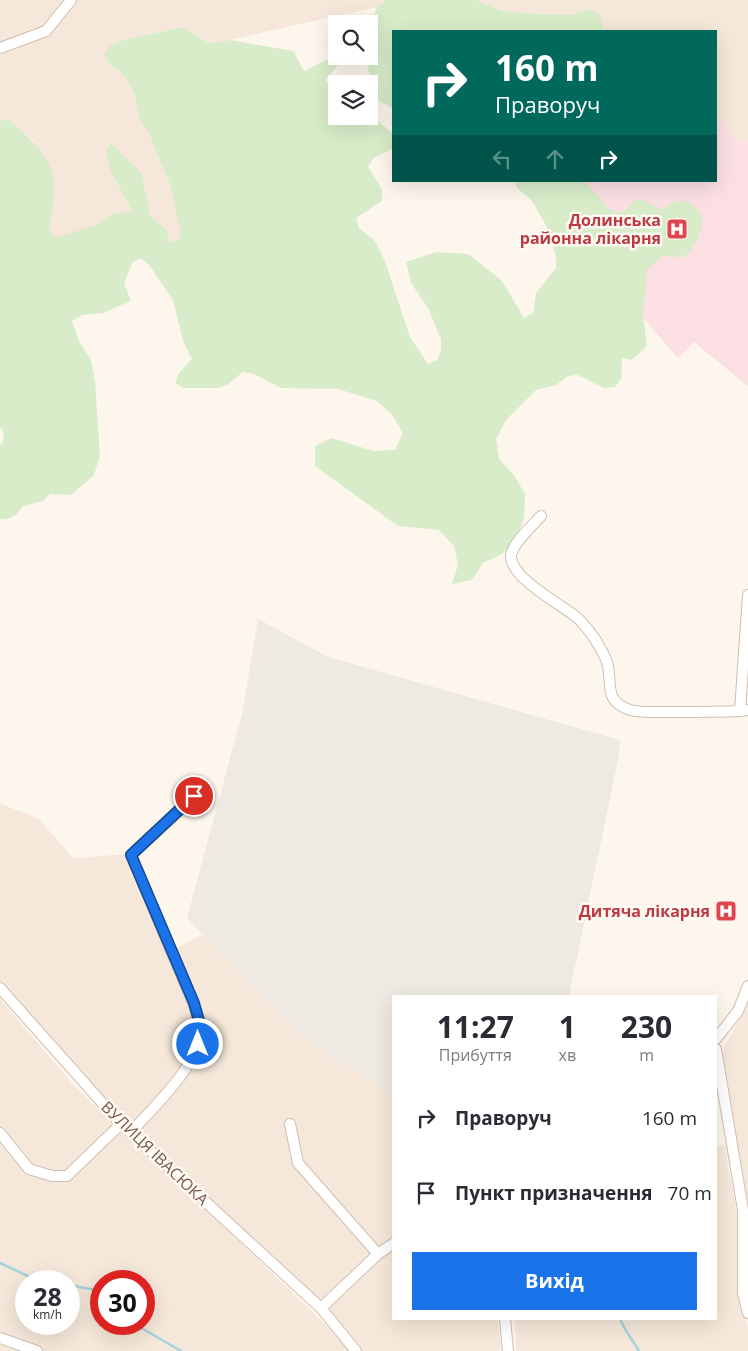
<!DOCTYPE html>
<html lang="uk">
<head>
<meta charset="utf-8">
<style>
	body { margin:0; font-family:"Open Sans",sans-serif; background:#f2f2f3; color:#2b2b33; height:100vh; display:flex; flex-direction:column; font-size:19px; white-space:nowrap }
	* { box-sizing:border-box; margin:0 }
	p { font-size:16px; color:#7c7c81 }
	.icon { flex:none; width:28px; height:28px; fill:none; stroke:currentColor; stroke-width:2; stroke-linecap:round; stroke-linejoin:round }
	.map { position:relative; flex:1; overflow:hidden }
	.side { position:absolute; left:392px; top:995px; width:325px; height:325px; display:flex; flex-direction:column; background:#fff; border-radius:0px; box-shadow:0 5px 20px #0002 }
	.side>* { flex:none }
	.guide { position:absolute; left:392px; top:30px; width:325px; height:152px; border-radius:0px; box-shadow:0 5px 20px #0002; background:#00695c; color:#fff; overflow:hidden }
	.fabs { position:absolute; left:328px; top:15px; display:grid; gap:10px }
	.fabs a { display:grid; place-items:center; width:50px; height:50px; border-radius:0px; background:#fff; box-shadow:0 5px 20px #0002; font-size:25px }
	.speed { position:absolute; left:15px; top:1270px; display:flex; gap:10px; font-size:25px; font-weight:700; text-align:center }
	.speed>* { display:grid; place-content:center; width:65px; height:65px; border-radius:50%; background:#fff; box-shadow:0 5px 20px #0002; line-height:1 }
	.speed small { font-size:12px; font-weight:400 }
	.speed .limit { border:8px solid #d22; background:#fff; color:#111 }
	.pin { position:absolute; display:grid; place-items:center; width:42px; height:42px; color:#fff; margin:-21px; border:2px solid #fff; border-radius:50%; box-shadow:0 1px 5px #0007 }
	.me { position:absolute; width:55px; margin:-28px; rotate:0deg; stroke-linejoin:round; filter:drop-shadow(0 0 4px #0008) }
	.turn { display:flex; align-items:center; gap:18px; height:105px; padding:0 20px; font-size:22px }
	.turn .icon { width:65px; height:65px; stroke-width:2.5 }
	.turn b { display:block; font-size:35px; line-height:42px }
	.lanes { display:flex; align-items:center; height:48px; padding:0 20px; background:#0003; justify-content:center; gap:25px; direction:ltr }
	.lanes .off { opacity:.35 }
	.eta { display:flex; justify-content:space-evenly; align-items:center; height:85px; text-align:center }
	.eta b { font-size:30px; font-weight:700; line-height:35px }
	.primary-button { display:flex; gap:10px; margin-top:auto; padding:10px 20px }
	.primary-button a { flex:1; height:58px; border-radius:0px; background:#1a73e8; color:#fff; font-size:20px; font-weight:700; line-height:58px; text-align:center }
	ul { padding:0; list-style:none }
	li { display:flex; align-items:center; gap:15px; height:75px; padding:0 20px }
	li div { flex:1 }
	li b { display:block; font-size:19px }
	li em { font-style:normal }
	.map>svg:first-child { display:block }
</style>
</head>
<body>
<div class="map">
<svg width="748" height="1351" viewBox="0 0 748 1351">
	<rect width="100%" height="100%" fill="#fdf6ec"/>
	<!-- residential -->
	<g fill="#f5e8da" fill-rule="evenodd">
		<path d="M0,0H67L43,28L0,45Z"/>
		<path d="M76,0H386L377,7L230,40L209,43L182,27L120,41L111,45L105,55L109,64L125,76L135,95L139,117L149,134L171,187L181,230L179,240L169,242L167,231L150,215L142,174L111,172L132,211L111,214L95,225L55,238L49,229L54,185L33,140L8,119L0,121V55L48,35Z"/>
		<path d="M476,0H748V143L736,141L721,120L716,118V31H604L600,14L591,9L571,15L539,14L502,11Z"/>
		<path d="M0,796L1,804L38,818L73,858L128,854L195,1022L197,1032L188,1058L130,1128L0,983Z"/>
		<path d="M202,934L305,1040L394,1095V1238L379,1248L320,1304L137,1133L201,1061L205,1040L176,949Z"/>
		<path d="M0,999L71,1082L125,1136L204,1207L324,1323L350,1351H0ZM26,1281H69V1324H26ZM101,1281H144V1324H101Z"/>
		<path d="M748,1004V1233L747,1209L723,1053L725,1045Z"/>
		<path d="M724,1145L737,1213L738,1292L748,1326V1351H516L515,1319H716V1146Z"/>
		<path d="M394,1248V1319H498L501,1351H359L328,1311V1306L379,1258Z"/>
	</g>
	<!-- industrial -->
	<path fill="#efe9e4" d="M258,619L328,657L620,740L619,755L569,996H394V1095L305,1040L187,918L243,710Z"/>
	<!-- medical -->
	<path fill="#fbdfe3" d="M716,118L721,119L736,141L748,143V386L694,342L678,358L639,313L571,181H716Z"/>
	<!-- green -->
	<g fill="#d8ecc9">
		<path d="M386,0H476L502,11L539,14L571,15L590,9L600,14L604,31H394V108H393L375,99L374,77L369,73L366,56H369V29L377,7Z"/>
		<path d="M182,27L209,43L230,40L293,51L304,71L331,58L340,62L326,80L331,88H336V116H369V113L394,135L393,148L374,158L368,166L382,190V201L356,218L359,228L375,241L385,261L410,337L428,364L437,360L441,351V339L428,308L411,283L406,262L436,252L468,254L502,281L524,318L533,313L536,293L556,268V257L547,227L532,201L516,187L515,181H585L608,208L617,213L627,209L633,201L643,200L661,210C666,207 673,202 679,201C690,200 701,209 702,219C703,230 693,254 682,257C677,258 668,256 662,256L647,270L643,314L647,346L632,360L622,358L621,379L615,387L604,388L576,374L567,377L556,385L536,390L506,420L496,439L499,459L514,475L525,494L524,517L517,539L502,554L483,563L472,580L452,584L458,565L454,546L439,530L398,526L315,466V446L332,438L373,451L395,450L403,433L393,416L377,401L338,389L281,388L254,374L243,372L227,385L217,388H184L175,383L179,373L192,359L183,341L173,300L149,265L141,258L132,263L124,283L131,301L103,313L82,315L72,321L79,341L91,360L95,381L100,455L94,475L71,495L50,494L43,501L23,506C17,515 11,520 0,519V445L3,442L4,432L0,427V121L8,119C29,137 53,156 54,185C54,199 51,215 49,229L55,238L95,225L111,214L132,211L111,172L106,152L111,143L142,174L150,215L167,231L169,242L179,240L180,230L171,187L149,134L139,117L135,95L125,76L109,64L104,54L111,45L120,41Z"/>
	</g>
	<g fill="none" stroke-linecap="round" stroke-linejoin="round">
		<!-- stream -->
		<g stroke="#a5d3da" stroke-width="2.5">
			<path d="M0,1263L30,1277L51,1281"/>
			<path d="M69,1285L101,1291"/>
			<path d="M620,1319L625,1329L639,1351"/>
			<path d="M136,1324L138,1326L181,1351"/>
		</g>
		<!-- minor casing -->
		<g stroke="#d1beb0" stroke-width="12">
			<g id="minor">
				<path d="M0,48L46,31L71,0"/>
				<path d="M541,516C533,525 513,543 511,555C509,577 560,604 575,616C583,622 589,631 595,639C600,648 606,656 608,666C612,686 604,701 630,710C642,713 659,712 672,712C694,712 717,712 740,711L748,710"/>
				<path d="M740,711L748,595"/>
				<path d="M0,988L121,1124L321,1308L356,1351"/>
				<path d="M716,1039L738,1011L748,986"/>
				<path d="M716,1049L743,1210V1293L748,1313"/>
				<path d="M290,1124L298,1163L378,1254"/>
				<path d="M131,1132C153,1108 201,1063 201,1029C200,1021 196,1011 193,1003L131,855L194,797"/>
				<path d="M0,1133L29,1169L52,1176H67L121,1124"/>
				<path d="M321,1308L378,1254L394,1243"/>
				<path d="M505,1319L508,1351"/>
				<path d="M0,1338L37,1351"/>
			</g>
		</g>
		<!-- minor -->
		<use href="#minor" stroke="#fff" stroke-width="10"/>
	</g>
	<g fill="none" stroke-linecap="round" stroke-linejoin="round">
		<!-- route casing -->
		<g stroke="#114b97" stroke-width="12">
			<path id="route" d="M194,796L131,855L194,1003L201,1028L198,1044"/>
		</g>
		<!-- route -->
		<use href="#route" stroke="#1a73e8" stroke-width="9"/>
	</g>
	<!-- icons -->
	<defs>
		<g id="hospital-square" transform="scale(1.125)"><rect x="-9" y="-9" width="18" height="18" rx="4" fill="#e0444e" stroke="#fffaf3"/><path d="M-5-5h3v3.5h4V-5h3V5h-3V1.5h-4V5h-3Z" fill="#fff"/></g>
	</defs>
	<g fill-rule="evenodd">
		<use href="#hospital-square" x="677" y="229"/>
		<use href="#hospital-square" x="726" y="911"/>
	</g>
	<g text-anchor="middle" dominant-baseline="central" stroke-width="5" stroke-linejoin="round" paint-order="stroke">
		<!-- health labels -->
		<g font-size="16" font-weight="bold" fill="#be3a42" stroke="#fffaf3" text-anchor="end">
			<text x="661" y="220">Долинська<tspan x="661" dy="18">районна лікарня</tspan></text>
			<text x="710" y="911">Дитяча лікарня</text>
		</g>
		<!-- street labels -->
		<g font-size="16" fill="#7a5c4d" stroke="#fffaf3">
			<text transform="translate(155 1153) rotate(44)">ВУЛИЦЯ ІВАСЮКА</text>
		</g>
	</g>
</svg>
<div class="fabs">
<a><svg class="icon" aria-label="search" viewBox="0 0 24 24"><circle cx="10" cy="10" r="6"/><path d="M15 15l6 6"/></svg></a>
<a><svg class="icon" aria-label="layers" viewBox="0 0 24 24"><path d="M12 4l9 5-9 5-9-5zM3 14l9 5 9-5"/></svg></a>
</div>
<div class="speed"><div>28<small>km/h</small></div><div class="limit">30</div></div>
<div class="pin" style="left:194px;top:796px;background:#d93025"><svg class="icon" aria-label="arrive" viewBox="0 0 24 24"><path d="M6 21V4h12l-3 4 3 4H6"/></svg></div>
<svg class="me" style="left:198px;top:1044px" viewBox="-20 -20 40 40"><circle r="17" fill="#1a73e8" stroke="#fff" stroke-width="3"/><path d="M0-11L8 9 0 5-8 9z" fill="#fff"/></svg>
<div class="guide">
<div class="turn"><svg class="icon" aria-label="right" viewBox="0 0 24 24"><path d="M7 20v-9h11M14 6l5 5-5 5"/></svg><div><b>160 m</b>Праворуч</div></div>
<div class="lanes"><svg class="icon off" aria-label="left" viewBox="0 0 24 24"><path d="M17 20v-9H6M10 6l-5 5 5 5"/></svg><svg class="icon off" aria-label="ahead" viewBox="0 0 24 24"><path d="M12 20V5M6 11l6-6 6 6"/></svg><svg class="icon" aria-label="right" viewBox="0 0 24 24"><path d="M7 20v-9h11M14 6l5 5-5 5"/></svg></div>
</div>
<section class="side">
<div class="eta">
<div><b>11:27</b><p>Прибуття</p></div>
<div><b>1</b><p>хв</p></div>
<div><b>230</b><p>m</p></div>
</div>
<ul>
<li><svg class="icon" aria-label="right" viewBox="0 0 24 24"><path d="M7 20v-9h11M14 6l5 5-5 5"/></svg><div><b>Праворуч</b></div><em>160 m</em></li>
<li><svg class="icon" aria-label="arrive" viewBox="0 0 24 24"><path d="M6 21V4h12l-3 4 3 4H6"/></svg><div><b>Пункт призначення</b></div><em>70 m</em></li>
</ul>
<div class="primary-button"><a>Вихід</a></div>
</section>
</div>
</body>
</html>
